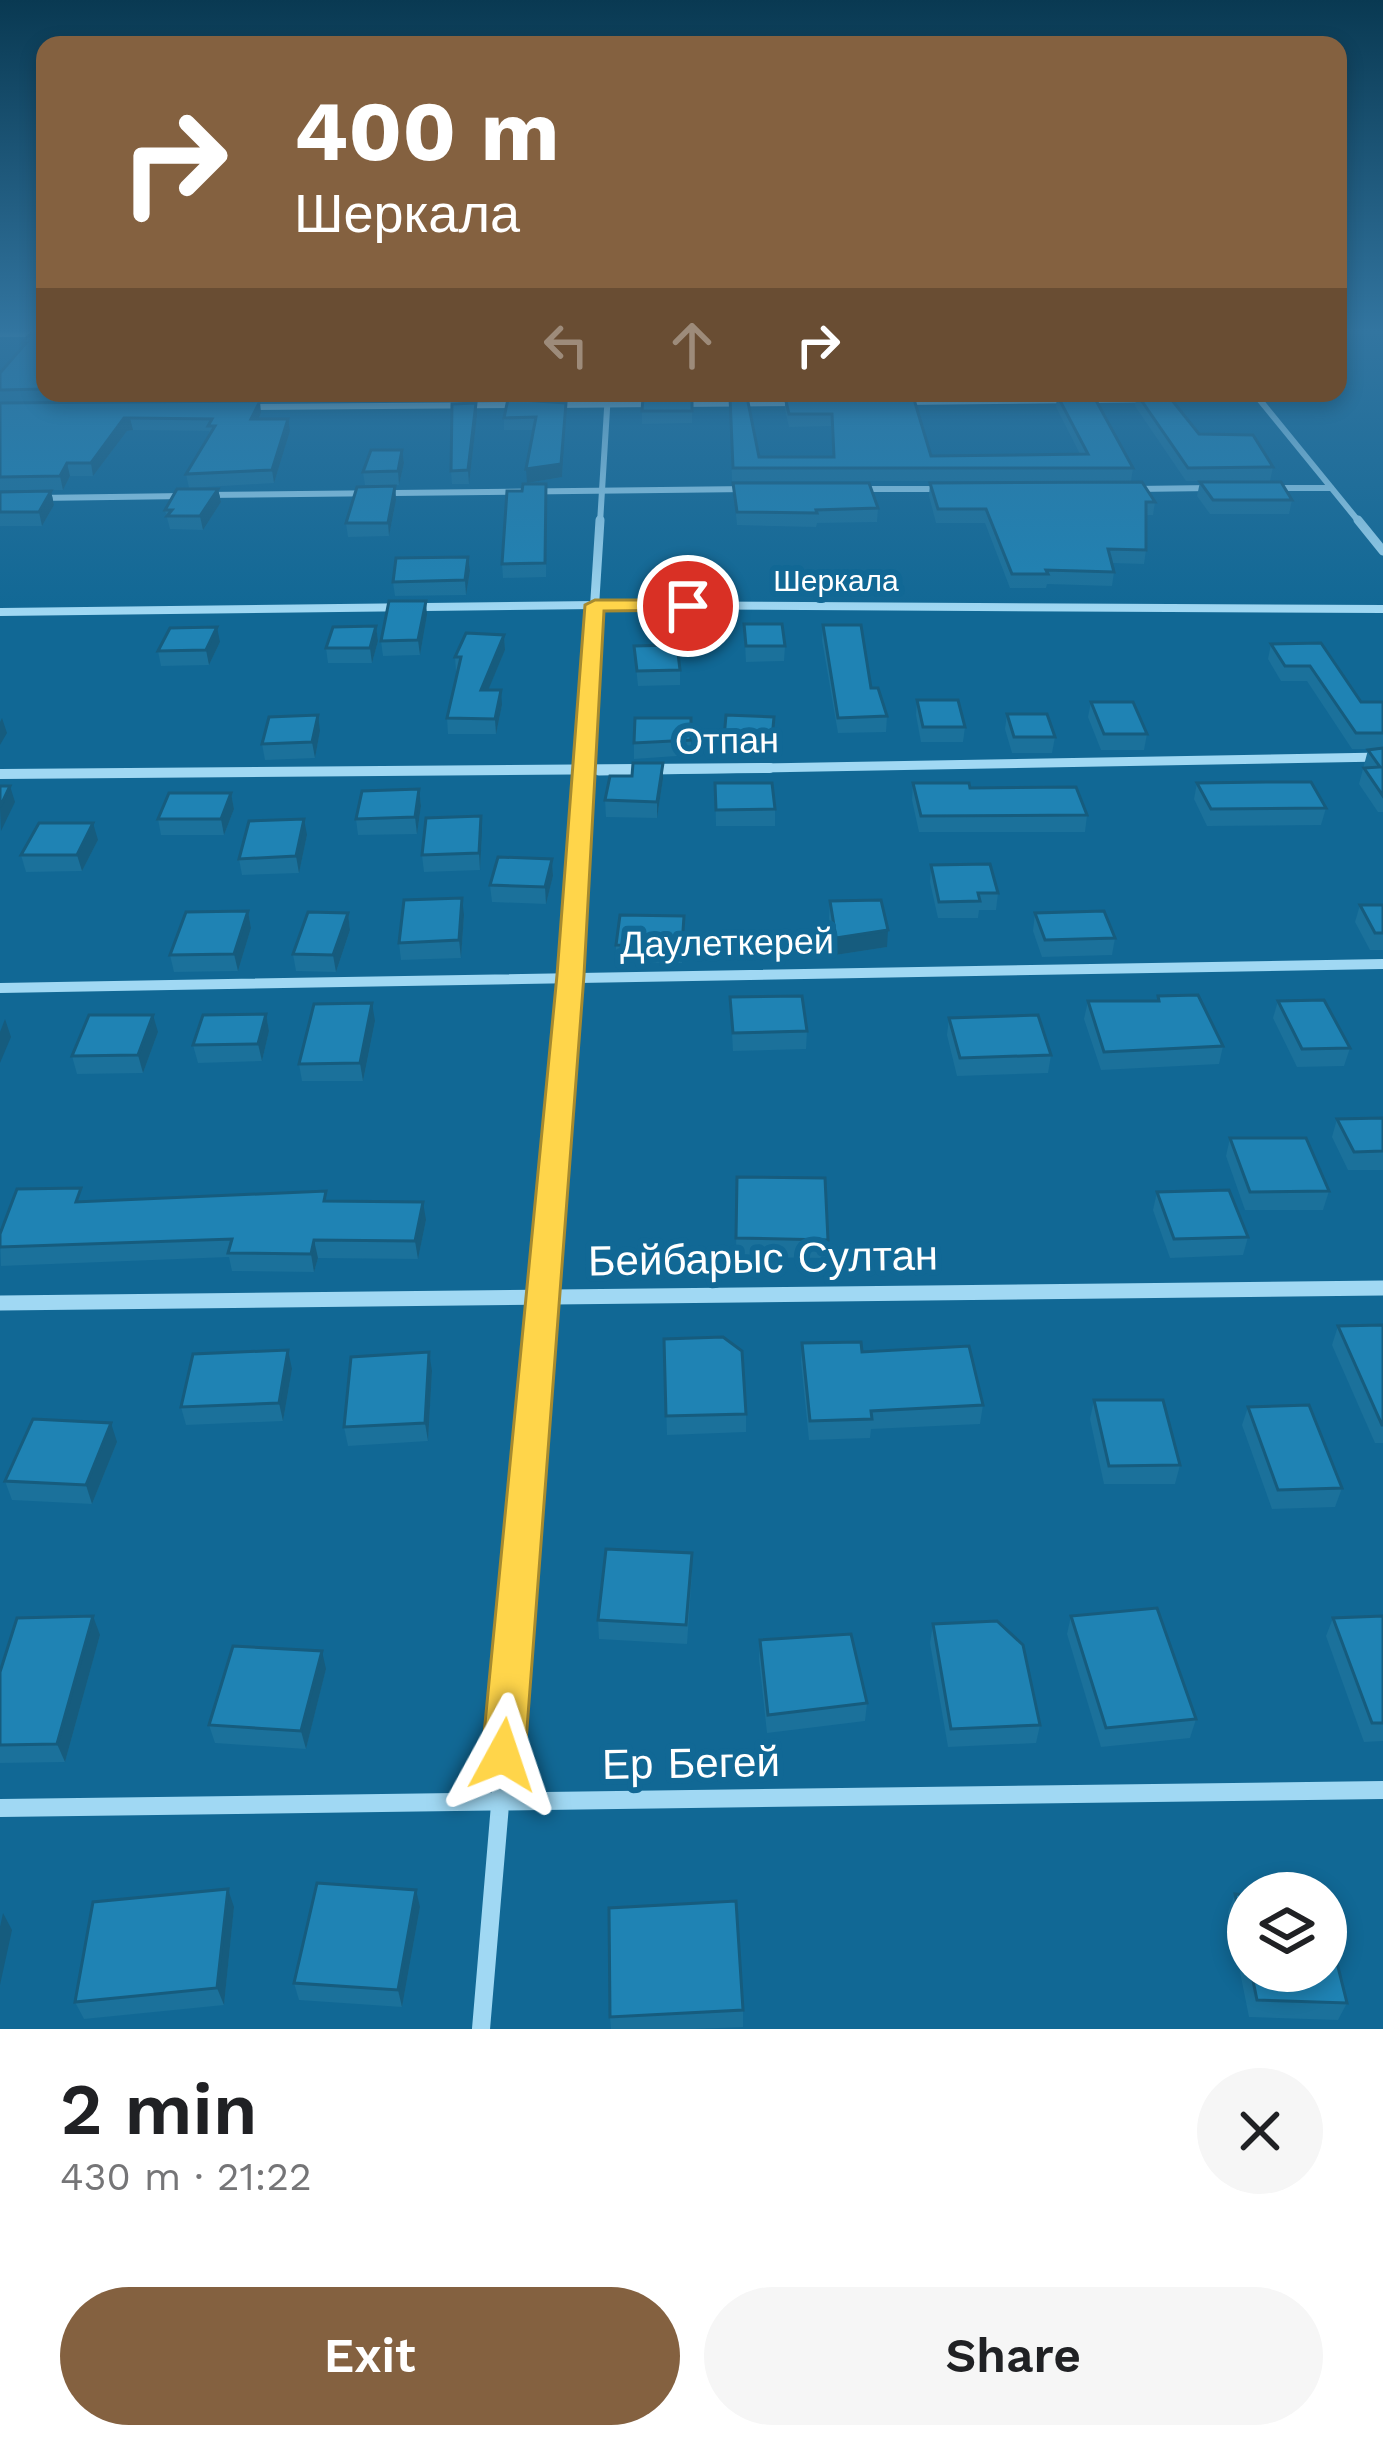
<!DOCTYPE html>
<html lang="en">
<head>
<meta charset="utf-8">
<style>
	body { margin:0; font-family:"Work Sans",sans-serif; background:#f6f6f6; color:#202124; height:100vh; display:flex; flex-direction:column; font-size:45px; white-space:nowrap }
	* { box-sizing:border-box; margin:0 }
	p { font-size:39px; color:#757577 }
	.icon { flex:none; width:66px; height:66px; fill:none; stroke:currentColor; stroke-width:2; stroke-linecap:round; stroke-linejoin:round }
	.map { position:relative; height:2029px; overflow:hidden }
	.details { display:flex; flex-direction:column; background:#fff; flex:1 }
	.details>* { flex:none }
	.guide { position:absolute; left:36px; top:36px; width:1311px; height:366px; border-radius:24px; box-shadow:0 6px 18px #0003; background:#846140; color:#fff; overflow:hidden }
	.tools { position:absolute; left:1227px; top:1872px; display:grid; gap:24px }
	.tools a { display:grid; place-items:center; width:120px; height:120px; border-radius:50%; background:#fff; box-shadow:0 6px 18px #0003; font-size:60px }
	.pin { position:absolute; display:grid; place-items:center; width:102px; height:102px; color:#fff; margin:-51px; border:6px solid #fff; border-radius:50%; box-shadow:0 3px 12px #0007 }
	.me { position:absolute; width:132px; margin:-66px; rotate:5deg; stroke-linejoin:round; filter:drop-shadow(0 0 9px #0008) }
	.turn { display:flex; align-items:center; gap:42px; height:252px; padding:0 60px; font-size:54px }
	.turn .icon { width:156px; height:156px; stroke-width:2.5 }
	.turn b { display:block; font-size:84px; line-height:102px }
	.lanes { display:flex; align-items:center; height:114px; padding:0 60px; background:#0003; justify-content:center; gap:60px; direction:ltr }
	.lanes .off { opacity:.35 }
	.round { display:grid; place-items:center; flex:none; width:126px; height:126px; border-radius:63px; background:#f6f6f6 }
	.head { display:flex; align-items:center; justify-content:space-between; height:204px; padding:0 60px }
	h1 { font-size:72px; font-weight:600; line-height:90px }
	.action { display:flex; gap:24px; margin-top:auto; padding:24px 60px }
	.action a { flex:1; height:138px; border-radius:72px; background:#846140; color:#fff; font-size:48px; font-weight:600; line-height:138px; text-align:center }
	.action a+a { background:#f6f6f6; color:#202124 }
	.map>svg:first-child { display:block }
</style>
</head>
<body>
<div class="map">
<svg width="1383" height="2029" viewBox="0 0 1383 2029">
	<rect width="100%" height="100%" fill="#116895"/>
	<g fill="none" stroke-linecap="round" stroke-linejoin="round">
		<!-- minor-far4 -->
		<g stroke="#a0d8f3" stroke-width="6">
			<path d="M0,334H45"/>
			<path d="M1255,394L1360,523"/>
			<path d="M901,402L1258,398"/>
			<path d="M679,404L797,403"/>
			<path d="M553,405L659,404"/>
			<path d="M247,407L521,405"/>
			<path d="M1273,488H1331"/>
			<path d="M859,489H941"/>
			<path d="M1135,489L1211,488"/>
			<path d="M205,495L749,489"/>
			<path d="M37,498L185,496"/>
			<path d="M600,523L608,393"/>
		</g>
		<!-- minor-far3 -->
		<g stroke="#a0d8f3" stroke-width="9">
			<path d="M1358,520L1383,551"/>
			<path d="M584,771L600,520"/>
			<path d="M599,771L1383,757"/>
		</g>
		<!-- minor-far2 -->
		<g stroke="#a0d8f3" stroke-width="10">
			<path d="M0,774L770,768"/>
			<path d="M0,988L1383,964"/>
			<path d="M561,1090L584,768"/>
		</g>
		<!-- minor-far1 -->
		<g stroke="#a0d8f3" stroke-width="15">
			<path d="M0,1303L1383,1288"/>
			<path d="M526,1501L561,1087"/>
		</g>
		<!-- minor -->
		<g stroke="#a0d8f3" stroke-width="18">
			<path d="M0,1808L1383,1790"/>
			<path d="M481,2029L526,1498"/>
		</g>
		<!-- tertiary -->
		<path fill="#a0d8f3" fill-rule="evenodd" d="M595,601L1383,605V613L595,609L0,616V608Z"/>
	</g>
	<!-- wall -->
	<g fill="#1b719b">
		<path d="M45,329V393H271L268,398L0,402V373L23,347L22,343Z"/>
		<rect x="512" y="393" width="36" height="3"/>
		<rect x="645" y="393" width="47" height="2"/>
		<path d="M781,393H907L781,394Z"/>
		<path d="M1137,394L1199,434L1273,467L1270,481H1186L1135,406Z"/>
		<path d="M1057,395L1133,468L1131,481H732L730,397L759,457H833L831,426L789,427L785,409V397L913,396L931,456L1080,454L1056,407Z"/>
		<path d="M692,398V423L642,424V411Z"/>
		<path d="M0,403L261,413L259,419L290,431L274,483L189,488L186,474L210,435L209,431L133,430L127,431L93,476H70L63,490H0Z"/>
		<path d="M566,403L562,477L527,483L534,430H504V418Z"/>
		<path d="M477,416L469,484H452L451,471Z"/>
		<path d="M402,450L404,463L399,485H365L363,472Z"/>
		<path d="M1200,482L1292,500L1289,514H1210L1197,496Z"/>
		<path d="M733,483L878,508L877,522L817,523L816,527L737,525Z"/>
		<path d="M930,483L1155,502L1153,515H1146V550L1144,564L1112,563L1114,572L1112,586L1047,584L1046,588H1010L985,523H936L929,496Z"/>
		<path d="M546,484V577L503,578L502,564L522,491Z"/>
		<path d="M395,486L396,500L389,536L348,537L346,523Z"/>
		<path d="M218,489L221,502L203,530L170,529L165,510Z"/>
		<path d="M51,491L54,505L42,526H0V492Z"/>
		<path d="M470,571L466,595L395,596L393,582Z"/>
		<path d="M427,615L420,655L383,656L381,641Z"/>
		<path d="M744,624L785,646L784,661L746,662Z"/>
		<path d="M823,625L871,688L887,716L886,732L838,733L822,640Z"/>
		<path d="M376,626L378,641L372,663H328L326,648Z"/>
		<path d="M504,635L505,650L488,690L502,705L496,734H448L447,718L458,672H456L455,657Z"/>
		<path d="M220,642L209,665L161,666L158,651Z"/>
		<path d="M1321,643L1361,702H1383V812H1378L1359,784L1368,750L1379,749H1352L1307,681H1281L1268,659L1271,644Z"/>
		<path d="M634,646L680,670V685L638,686Z"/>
		<path d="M917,700L965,727L963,742H921L916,715Z"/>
		<path d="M1091,702L1147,734L1144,750H1101L1088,717Z"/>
		<path d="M1007,714L1055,737L1052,753H1012L1005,729Z"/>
		<path d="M774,717L772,755L723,753L724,738Z"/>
		<path d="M691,718V755L634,759V743Z"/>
		<path d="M320,731L315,758L265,760L262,744Z"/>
		<path d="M663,763V779L657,818L606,817L605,800Z"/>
		<path d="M715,783L775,809V826H716Z"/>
		<path d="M913,783L970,788L1087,815L1085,832H919L912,800Z"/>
		<path d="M1197,783L1326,808L1321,825L1207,826L1194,799Z"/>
		<path d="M419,789L421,806L417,834L358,835L356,819Z"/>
		<path d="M231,793L234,809L224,835H161L158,819Z"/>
		<path d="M482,832L480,870L424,872L422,855Z"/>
		<path d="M307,835L299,873L242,875L239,859Z"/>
		<path d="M98,840L82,871L26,872L21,855Z"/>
		<path d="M552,859L553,876L546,904L492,902L490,885Z"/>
		<path d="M931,865L998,893L996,910H979L978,918H938L930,882Z"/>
		<path d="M830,901L887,947L835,955L829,918Z"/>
		<path d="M1360,905H1383V950H1370L1355,922Z"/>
		<path d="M248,911L251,928L238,971L174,972L170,955Z"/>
		<path d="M348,913L350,930L336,972L296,971L293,954Z"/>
		<path d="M1035,913L1115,938L1112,955L1042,957L1033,931Z"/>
		<path d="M464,915L461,958L401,960L399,943Z"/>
		<path d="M684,933L682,963L616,962V945Z"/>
		<path d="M1158,996L1223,1046L1219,1064L1101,1070L1084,1019L1088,1001H1157Z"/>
		<path d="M730,997L807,1031L806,1049L733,1051Z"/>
		<path d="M1278,1001L1350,1048L1344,1066L1297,1067L1273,1018Z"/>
		<path d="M266,1014L269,1031L262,1061L198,1063L193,1045Z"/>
		<path d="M949,1018L1051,1055L1048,1073L957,1076L947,1035Z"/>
		<path d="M375,1021L363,1081H302L299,1064Z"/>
		<path d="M158,1032L143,1073L77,1074L72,1056Z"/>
		<path d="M1383,1118V1170H1348L1332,1137L1337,1119Z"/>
		<path d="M1230,1138L1329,1191L1323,1210H1245L1226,1156Z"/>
		<path d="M737,1177L828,1240L826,1258L736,1257Z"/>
		<path d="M1157,1192L1248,1237L1243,1255L1170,1258L1153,1210Z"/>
		<path d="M85,1201H328L426,1220L418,1259L318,1258L314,1272L232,1271L229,1257L1,1266L0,1234Z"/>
		<path d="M1383,1325V1443H1375L1332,1345L1338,1326Z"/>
		<path d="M664,1339L746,1414V1432L667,1435Z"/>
		<path d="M802,1343L862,1352L983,1405L980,1424L871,1429L870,1438L809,1440L801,1362Z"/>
		<path d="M292,1369L283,1421L186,1425L181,1407Z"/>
		<path d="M432,1371L428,1441L348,1446L344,1427Z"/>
		<path d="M1094,1400L1180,1465L1175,1484H1104L1090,1419Z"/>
		<path d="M1248,1407L1342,1488L1335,1507L1272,1509L1242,1425Z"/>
		<path d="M117,1442L92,1504L12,1500L5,1481Z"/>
		<path d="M692,1572L687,1644L599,1639L598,1620Z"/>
		<path d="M1071,1616L1196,1719L1190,1738L1101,1747L1067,1634Z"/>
		<path d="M1383,1616V1741L1364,1742L1326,1636L1333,1618Z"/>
		<path d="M933,1624L1040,1725L1036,1743L948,1747L930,1643Z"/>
		<path d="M100,1635L65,1762L0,1763V1672Z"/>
		<path d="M760,1640L867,1703L865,1721L767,1733L759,1659Z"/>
		<path d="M326,1669L306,1749L215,1743L209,1725Z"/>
		<path d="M1235,1894L1248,1895V1971H1326L1347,2003L1338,2020L1249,2017L1228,1912Z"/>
		<path d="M234,1907L224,2005L84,2019L75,2002Z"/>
		<path d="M420,1907L402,2007L299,2000L294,1983Z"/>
		<path d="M743,2010V2027L696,2029H611L610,2017Z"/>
	</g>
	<!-- shaded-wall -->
	<g fill="#165c7e">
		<path d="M260,401L261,413L253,431L251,419Z"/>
		<path d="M476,403L477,416L469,484L468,470Z"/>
		<path d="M566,403L562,477L527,483L526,469Z"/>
		<path d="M124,418H130L133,430L127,431L93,476L91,463Z"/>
		<path d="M288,419L290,431L274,483L272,470Z"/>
		<path d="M402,450L404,463L399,485L398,471Z"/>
		<path d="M67,463L70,476L63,490L60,476Z"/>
		<path d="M395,486L396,500L389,536L388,523Z"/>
		<path d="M218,489L221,502L203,530L200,516Z"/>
		<path d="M51,491L54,505L42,526L39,512Z"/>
		<path d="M468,557L470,571L466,595L465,580Z"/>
		<path d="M426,601L427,615L420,655L418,640Z"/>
		<path d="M376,626L378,641L372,663L370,648Z"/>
		<path d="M217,627L220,642L209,665L206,650Z"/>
		<path d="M504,635L505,650L482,705L481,690Z"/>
		<path d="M501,690L502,705L496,734L495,719Z"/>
		<path d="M318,715L320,731L315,758L312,742Z"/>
		<path d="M2,718L7,733L0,745V722Z"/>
		<path d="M663,763V779L657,818V802Z"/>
		<path d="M10,786L15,802L1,831L0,807Z"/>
		<path d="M419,789L421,806L417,834L415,817Z"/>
		<path d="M231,793L234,809L224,835L221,819Z"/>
		<path d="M481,816L482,832L480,870L479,853Z"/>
		<path d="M304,819L307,835L299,873L296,856Z"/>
		<path d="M93,823L98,840L82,871L77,855Z"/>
		<path d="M552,859L553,876L546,904L545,887Z"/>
		<path d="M462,898L464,915L461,958L459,940Z"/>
		<path d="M248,911L251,928L238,971L234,954Z"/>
		<path d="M348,913L350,930L336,972L333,955Z"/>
		<path d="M888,930L887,947L835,955L836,938Z"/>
		<path d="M372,1003L375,1021L363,1081L360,1063Z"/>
		<path d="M266,1014L269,1031L262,1061L258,1044Z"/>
		<path d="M153,1015L158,1032L143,1073L138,1055Z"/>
		<path d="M5,1019L11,1037L0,1063V1032Z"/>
		<path d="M423,1202L426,1220L418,1259L415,1241Z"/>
		<path d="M314,1240L318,1258L314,1272L311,1254Z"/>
		<path d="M288,1350L292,1369L283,1421L279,1403Z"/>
		<path d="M429,1352L432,1371L428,1441L425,1423Z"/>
		<path d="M111,1423L117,1442L92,1504L86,1485Z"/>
		<path d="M93,1616L100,1635L65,1762L57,1744Z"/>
		<path d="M322,1651L326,1669L306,1749L301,1731Z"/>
		<path d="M228,1889L234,1907L224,2005L217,1988Z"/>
		<path d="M416,1890L420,1907L402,2007L398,1990Z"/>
		<path d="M3,1913L12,1930L0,1985V1927Z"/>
	</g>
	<!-- building -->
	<g fill="#1f83b4" stroke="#165c7e" stroke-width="3">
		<path d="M41,329H45V389L0,390V373L26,343H22L34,330Z"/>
		<path d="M1137,394H1167L1199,434L1253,435L1273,467L1188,468Z"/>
		<path d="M1057,395H1093L1133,468H733L730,397H747L759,457H834L832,414H789L785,397L913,396L931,456L1088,454Z"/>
		<path d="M643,398H692V411H642Z"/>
		<path d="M508,399L566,403L561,464L526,469L536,417L504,418Z"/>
		<path d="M260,401L251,419H288L272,470L186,474L215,426H208L212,419L130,418H124L91,463H67L60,476L0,477V403Z"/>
		<path d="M476,403L468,470L451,471L452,404Z"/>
		<path d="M371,450H402L398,471L363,472Z"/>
		<path d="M1142,482L1155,502H1146V550L1108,549L1114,572L1046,570L1048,574H1012L986,509H938L930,483Z"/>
		<path d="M1200,482H1281L1292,500H1213Z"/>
		<path d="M733,483H869L878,508L816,510L817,513L737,512Z"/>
		<path d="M523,484H546L545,563L502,564L507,491H522Z"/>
		<path d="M395,486L388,523H346L357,487Z"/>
		<path d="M177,489H218L200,516H167L172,510H165Z"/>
		<path d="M51,491L39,512H0V492Z"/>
		<path d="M468,557L465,580L393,582L396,558Z"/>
		<path d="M389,601H426L418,640L381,641Z"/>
		<path d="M744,624H782L785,646H746Z"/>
		<path d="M823,625H861L871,688H878L887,716L838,718Z"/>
		<path d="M376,626L370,648H326L333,627Z"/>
		<path d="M217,627L206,650L158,651L170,628Z"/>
		<path d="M466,633L504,635L481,690H501L495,719L447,718L461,657H455Z"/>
		<path d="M1321,643L1361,702H1383V733H1356L1310,666H1285L1271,644Z"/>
		<path d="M677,645L680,670L637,671L634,646Z"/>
		<path d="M917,700H958L965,727H923Z"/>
		<path d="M1091,702H1133L1147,734H1104Z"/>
		<path d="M1007,714H1047L1055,737H1014Z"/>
		<path d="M318,715L312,742L262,744L269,717Z"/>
		<path d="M726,715L774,717L772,739L724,738Z"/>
		<path d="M635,718H691V740L634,743Z"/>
		<path d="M1383,748V796L1364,768L1380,767L1368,750Z"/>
		<path d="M633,763H663L657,802L605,800L610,776H632Z"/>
		<path d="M1266,782H1311L1326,808L1211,809L1197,783Z"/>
		<path d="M715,783H772L775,809L716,810Z"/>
		<path d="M913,783H969L970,788L1076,787L1087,815L921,816Z"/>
		<path d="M0,786H10L0,807Z"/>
		<path d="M419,789L415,817L356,819L362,791Z"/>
		<path d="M169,793H231L221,819H158Z"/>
		<path d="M481,816L479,853L422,855L426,818Z"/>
		<path d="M304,819L296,856L239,859L249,821Z"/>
		<path d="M39,823H93L77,855H21Z"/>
		<path d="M498,857L552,859L545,887L490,885Z"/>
		<path d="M990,864L998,893H978L980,901L939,902L931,865Z"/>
		<path d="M462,898L459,940L399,943L404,900Z"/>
		<path d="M881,900L888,930L836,938L830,901Z"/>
		<path d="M1360,905H1383V933H1375Z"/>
		<path d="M248,911L234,954L170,955L186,912Z"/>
		<path d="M1104,911L1115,938L1045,940L1035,913Z"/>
		<path d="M308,912L348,913L333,955L293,954Z"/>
		<path d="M620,915L684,916L682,946L616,945Z"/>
		<path d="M1198,995L1223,1046L1104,1052L1088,1001H1159L1158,996Z"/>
		<path d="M802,996L807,1031L733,1033L730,997Z"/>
		<path d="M1324,1000L1350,1048L1302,1049L1278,1001Z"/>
		<path d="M372,1003L360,1063L299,1064L314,1004Z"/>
		<path d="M266,1014L258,1044L193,1045L203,1015Z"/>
		<path d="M89,1015H153L138,1055L72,1056Z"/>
		<path d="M1038,1015L1051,1055L960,1058L949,1018Z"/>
		<path d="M1383,1118V1151L1354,1152L1337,1119Z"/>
		<path d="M1230,1138H1306L1329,1191L1250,1192Z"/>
		<path d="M737,1177L825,1178L828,1240L736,1238Z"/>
		<path d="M81,1188L76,1202L326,1191L324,1201L423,1202L415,1241L314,1240L311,1254L228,1253L232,1239L0,1247V1234L17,1189Z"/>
		<path d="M1229,1190L1248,1237L1174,1239L1157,1192Z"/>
		<path d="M1383,1325V1425H1382L1338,1326Z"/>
		<path d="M723,1337L742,1351L746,1414L666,1416L664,1339Z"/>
		<path d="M861,1342L862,1352L969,1346L983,1405L871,1411L872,1419L810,1421L802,1343Z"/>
		<path d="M288,1350L279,1403L181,1407L193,1354Z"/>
		<path d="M429,1352L425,1423L344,1427L351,1357Z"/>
		<path d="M1094,1400H1163L1180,1465L1109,1466Z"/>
		<path d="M1309,1405L1342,1488L1278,1490L1248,1407Z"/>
		<path d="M33,1419L111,1423L86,1485L5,1481Z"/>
		<path d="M606,1549L692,1553L686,1625L598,1620Z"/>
		<path d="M1157,1608L1196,1719L1106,1728L1071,1616Z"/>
		<path d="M93,1616L57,1744L0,1745V1672L17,1618Z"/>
		<path d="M1383,1616V1723H1372L1333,1618Z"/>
		<path d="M997,1621L1023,1645L1040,1725L951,1729L933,1624Z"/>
		<path d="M851,1634L867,1703L768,1715L760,1640Z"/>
		<path d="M233,1646L322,1651L301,1731L209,1725Z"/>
		<path d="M317,1883L416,1890L398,1990L294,1983Z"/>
		<path d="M228,1889L217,1988L75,2002L93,1902Z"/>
		<path d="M1235,1894L1248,1895V1958Z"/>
		<path d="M736,1901L743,2010L610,2017L609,1908Z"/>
		<path d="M1326,1919L1347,2003L1257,2000L1251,1971H1326Z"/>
	</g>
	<!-- sky -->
	<linearGradient id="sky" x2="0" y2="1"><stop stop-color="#093952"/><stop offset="0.54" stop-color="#3275a0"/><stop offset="1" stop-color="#3275a0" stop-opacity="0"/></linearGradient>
	<rect width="1383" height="613" fill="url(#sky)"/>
	<!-- route -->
	<path fill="#ffd54a" stroke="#a68a30" stroke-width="3" d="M688,600L694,602V610L604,611L584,975L525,1755L518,1769L503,1775L488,1769L482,1755L557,975L585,605L595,600Z"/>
	<g text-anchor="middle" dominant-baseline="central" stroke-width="12" stroke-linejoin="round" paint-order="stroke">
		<!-- far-street labels -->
		<g font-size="30" fill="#fff" stroke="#116895">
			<text x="836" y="580">Шеркала</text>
		</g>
		<!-- street labels -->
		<g font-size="36" fill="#fff" stroke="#116895">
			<text transform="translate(727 741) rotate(-1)">Отпан</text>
			<text transform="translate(727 943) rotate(-1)">Даулеткерей</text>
		</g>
		<!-- near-street labels -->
		<g font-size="42" fill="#fff" stroke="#116895">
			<text transform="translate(763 1258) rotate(-1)">Бейбарыс Султан</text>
			<text transform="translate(691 1763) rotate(-1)">Ер Бегей</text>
		</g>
	</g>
</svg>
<div class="tools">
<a><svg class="icon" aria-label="layers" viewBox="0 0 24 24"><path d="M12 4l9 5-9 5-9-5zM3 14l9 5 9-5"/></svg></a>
</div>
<div class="pin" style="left:688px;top:606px;background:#d93025"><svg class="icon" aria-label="arrive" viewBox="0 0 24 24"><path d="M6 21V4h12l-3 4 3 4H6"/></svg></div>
<svg class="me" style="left:503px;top:1755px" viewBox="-20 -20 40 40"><path d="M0-17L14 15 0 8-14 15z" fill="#ffd54a" stroke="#fff" stroke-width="4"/></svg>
<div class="guide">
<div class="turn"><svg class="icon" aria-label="right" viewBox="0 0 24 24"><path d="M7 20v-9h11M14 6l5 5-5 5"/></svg><div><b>400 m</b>Шеркала</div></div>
<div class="lanes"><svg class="icon off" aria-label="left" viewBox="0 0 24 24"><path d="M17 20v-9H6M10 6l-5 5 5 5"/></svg><svg class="icon off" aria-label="ahead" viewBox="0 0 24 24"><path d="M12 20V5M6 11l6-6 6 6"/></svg><svg class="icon" aria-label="right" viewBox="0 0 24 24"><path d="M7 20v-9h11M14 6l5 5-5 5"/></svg></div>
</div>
</div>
<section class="details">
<div class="head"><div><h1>2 min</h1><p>430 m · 21:22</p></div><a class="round"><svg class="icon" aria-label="close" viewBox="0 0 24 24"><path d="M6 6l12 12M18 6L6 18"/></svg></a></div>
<div class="action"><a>Exit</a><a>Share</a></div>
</section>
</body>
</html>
